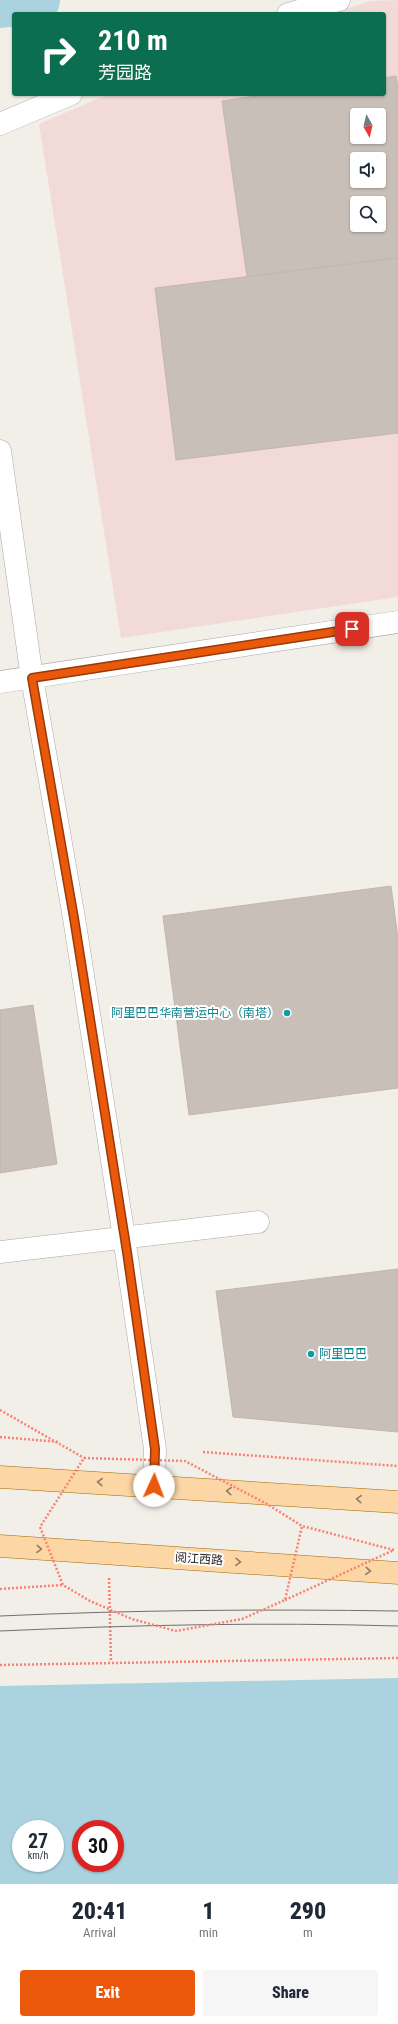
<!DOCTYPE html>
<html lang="en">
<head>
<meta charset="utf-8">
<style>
	body { margin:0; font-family:"Roboto Condensed","Noto Sans SC",sans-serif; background:#f6f6f7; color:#1f2937; height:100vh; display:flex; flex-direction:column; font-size:15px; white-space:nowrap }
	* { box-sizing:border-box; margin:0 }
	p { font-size:13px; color:#747a83 }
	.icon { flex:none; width:22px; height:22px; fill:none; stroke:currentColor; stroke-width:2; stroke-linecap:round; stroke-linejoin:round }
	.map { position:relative; height:1884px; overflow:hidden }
	.side { display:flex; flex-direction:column; background:#fff; flex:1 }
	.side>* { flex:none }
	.top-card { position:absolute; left:12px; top:12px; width:374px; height:84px; border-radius:4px; box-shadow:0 1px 3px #0004; background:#0b6e4f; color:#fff; overflow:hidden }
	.needle { width:26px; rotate:172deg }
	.controls { position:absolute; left:350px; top:108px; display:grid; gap:8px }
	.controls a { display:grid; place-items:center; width:36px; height:36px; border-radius:4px; background:#fff; box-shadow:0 1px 3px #0004; font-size:20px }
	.speed { position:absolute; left:12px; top:1820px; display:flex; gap:8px; font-size:20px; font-weight:700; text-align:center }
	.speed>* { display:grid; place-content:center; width:52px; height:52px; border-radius:50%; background:#fff; box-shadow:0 1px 3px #0004; line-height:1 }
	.speed small { font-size:10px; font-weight:400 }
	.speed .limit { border:6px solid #d22; background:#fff; color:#111 }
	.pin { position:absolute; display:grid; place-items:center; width:34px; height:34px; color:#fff; margin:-17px; border-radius:8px; box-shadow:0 2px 6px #0006 }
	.me { position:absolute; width:44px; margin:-22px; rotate:2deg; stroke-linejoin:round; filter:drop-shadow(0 0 3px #0008) }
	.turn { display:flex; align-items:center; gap:14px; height:84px; padding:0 20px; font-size:18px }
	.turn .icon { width:52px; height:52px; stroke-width:2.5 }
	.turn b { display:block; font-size:28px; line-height:34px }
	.eta { display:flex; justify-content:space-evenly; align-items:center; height:68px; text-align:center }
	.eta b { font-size:24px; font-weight:800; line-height:28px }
	.action { display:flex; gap:8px; margin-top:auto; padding:8px 20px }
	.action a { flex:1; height:46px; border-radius:4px; background:#ea580c; color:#fff; font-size:16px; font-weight:800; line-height:46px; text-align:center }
	.action a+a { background:#f6f6f7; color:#1f2937 }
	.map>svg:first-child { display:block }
</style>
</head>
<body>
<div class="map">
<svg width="398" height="1884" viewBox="0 0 398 1884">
	<rect width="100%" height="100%" fill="#f2efe9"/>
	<!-- commercial -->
	<path fill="#f2dad9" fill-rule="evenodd" d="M398,0V597L121,638L39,124L109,94H384V14H330L370,1ZM357,115H379V137H357ZM357,159H379V181H357ZM357,203H379V225H357Z"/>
	<!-- water -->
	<path fill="#aad3df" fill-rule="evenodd" d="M398,1678V1884H0V1686ZM21,1829H55V1863H21ZM81,1829H115V1863H81Z"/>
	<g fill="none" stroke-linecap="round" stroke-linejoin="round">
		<!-- river -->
		<path stroke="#aad3df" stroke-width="48" d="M0,4L36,0"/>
	</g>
	<!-- building -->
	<g fill="#c7bfb8" stroke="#c4b6ab" fill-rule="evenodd">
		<path d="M396,76L398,87V258L247,277L222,101L269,94H384V78ZM357,115H379V137H357ZM357,159H379V181H357ZM357,203H379V225H357Z"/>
		<path d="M398,258V433L176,460L155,288Z"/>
		<path d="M391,886L398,938V1088L189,1115L163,916Z"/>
		<path d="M33,1005L57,1164L0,1173V1010Z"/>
		<path d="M398,1269V1432L233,1417L216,1291Z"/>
	</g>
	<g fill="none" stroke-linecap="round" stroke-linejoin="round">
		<!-- minor casing -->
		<g stroke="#a9a9a9" stroke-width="23">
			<g id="minor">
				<path d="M288,14L339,0"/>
				<path d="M0,124L71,94"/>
				<path d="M0,451L32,678L74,918L124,1237L155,1449L154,1486"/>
				<path d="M0,682L398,622"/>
				<path d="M0,1252L258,1222"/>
			</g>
		</g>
		<!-- major casing -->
		<g stroke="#a06b00" stroke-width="23">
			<g id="major">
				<path d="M0,1477L398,1502"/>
				<path d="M0,1546L398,1573"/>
			</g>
		</g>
		<!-- path -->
		<g stroke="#fa8072" stroke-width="2.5" stroke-dasharray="2 2" stroke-linecap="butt">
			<path d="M0,1437L60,1442"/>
			<path d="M203,1452L398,1466"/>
			<path d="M109,1578L111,1662"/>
			<path d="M0,1589L63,1585"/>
			<path d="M0,1665L398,1658"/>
		</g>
		<!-- minor -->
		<use href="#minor" stroke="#fff" stroke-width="22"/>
		<!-- major -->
		<use href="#major" stroke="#fcd6a4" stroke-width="22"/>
		<!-- tram -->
		<g stroke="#707070" stroke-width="1">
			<path d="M0,1616C133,1610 265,1609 398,1611"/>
			<path d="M0,1631C133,1625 265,1622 398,1626"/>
		</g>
		<!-- path-bridge -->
		<g stroke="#fa8072" stroke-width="2.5" stroke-dasharray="2 2" stroke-linecap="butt">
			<path d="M0,1410L84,1458"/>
			<path d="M84,1458L185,1461L267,1504L302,1526L285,1600L242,1619L176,1631L132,1619L90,1601L63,1585L40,1527Z"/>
			<path d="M285,1600L394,1550L302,1526"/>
		</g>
	</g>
	<!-- one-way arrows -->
	<defs><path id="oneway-chevron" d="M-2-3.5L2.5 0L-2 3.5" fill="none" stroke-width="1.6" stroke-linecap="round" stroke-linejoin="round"/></defs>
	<g stroke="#8f7c63">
		<use href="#oneway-chevron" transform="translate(100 1482) rotate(-177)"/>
		<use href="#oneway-chevron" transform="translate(229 1491) rotate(-176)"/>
		<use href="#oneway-chevron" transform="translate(359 1499) rotate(-176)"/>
		<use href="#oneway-chevron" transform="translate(39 1549) rotate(3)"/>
		<use href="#oneway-chevron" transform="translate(238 1562) rotate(4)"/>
		<use href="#oneway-chevron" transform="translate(368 1571) rotate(4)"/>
	</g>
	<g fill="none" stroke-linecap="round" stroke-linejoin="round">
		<!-- route casing -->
		<g stroke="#983908" stroke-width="10">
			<path id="route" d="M154,1486L155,1449L127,1252L74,918L32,678L352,629"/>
		</g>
		<!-- route -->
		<use href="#route" stroke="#ea580c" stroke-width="7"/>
	</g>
	<!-- markers -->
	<g fill="#0f9aa8" stroke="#fff" stroke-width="1.5">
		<circle cx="287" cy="1013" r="4"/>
		<circle cx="311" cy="1354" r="4"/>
	</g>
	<g text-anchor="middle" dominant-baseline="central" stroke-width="4" stroke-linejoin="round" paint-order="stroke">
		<!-- culture labels -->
		<g font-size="12" fill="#0d838f" stroke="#fff" text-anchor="end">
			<text x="279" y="1013">阿里巴巴华南营运中心（南塔）</text>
			<text x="319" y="1354" text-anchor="start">阿里巴巴</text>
		</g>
		<!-- street labels -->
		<g font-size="12" fill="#222" stroke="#fff">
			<text transform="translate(199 1559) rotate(4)">阅江西路</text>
		</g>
	</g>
</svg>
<div class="controls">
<a><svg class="needle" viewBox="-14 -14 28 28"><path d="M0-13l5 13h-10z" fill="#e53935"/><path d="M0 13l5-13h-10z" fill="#747a83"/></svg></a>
<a><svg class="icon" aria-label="sound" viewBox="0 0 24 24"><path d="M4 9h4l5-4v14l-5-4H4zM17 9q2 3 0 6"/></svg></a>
<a><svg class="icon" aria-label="search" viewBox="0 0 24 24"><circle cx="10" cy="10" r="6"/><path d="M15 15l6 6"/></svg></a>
</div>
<div class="speed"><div>27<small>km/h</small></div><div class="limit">30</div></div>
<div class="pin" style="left:352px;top:629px;background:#d93025"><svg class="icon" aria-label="arrive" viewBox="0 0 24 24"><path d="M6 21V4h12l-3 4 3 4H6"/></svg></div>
<svg class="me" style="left:154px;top:1486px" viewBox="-20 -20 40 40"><circle r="19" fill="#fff"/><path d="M0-13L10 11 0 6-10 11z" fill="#ea580c"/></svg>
<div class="top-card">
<div class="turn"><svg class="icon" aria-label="right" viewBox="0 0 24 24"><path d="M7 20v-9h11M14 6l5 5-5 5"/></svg><div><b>210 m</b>芳园路</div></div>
</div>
</div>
<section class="side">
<div class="eta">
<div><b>20:41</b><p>Arrival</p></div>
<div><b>1</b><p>min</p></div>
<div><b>290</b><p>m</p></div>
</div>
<div class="action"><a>Exit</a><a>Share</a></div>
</section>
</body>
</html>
